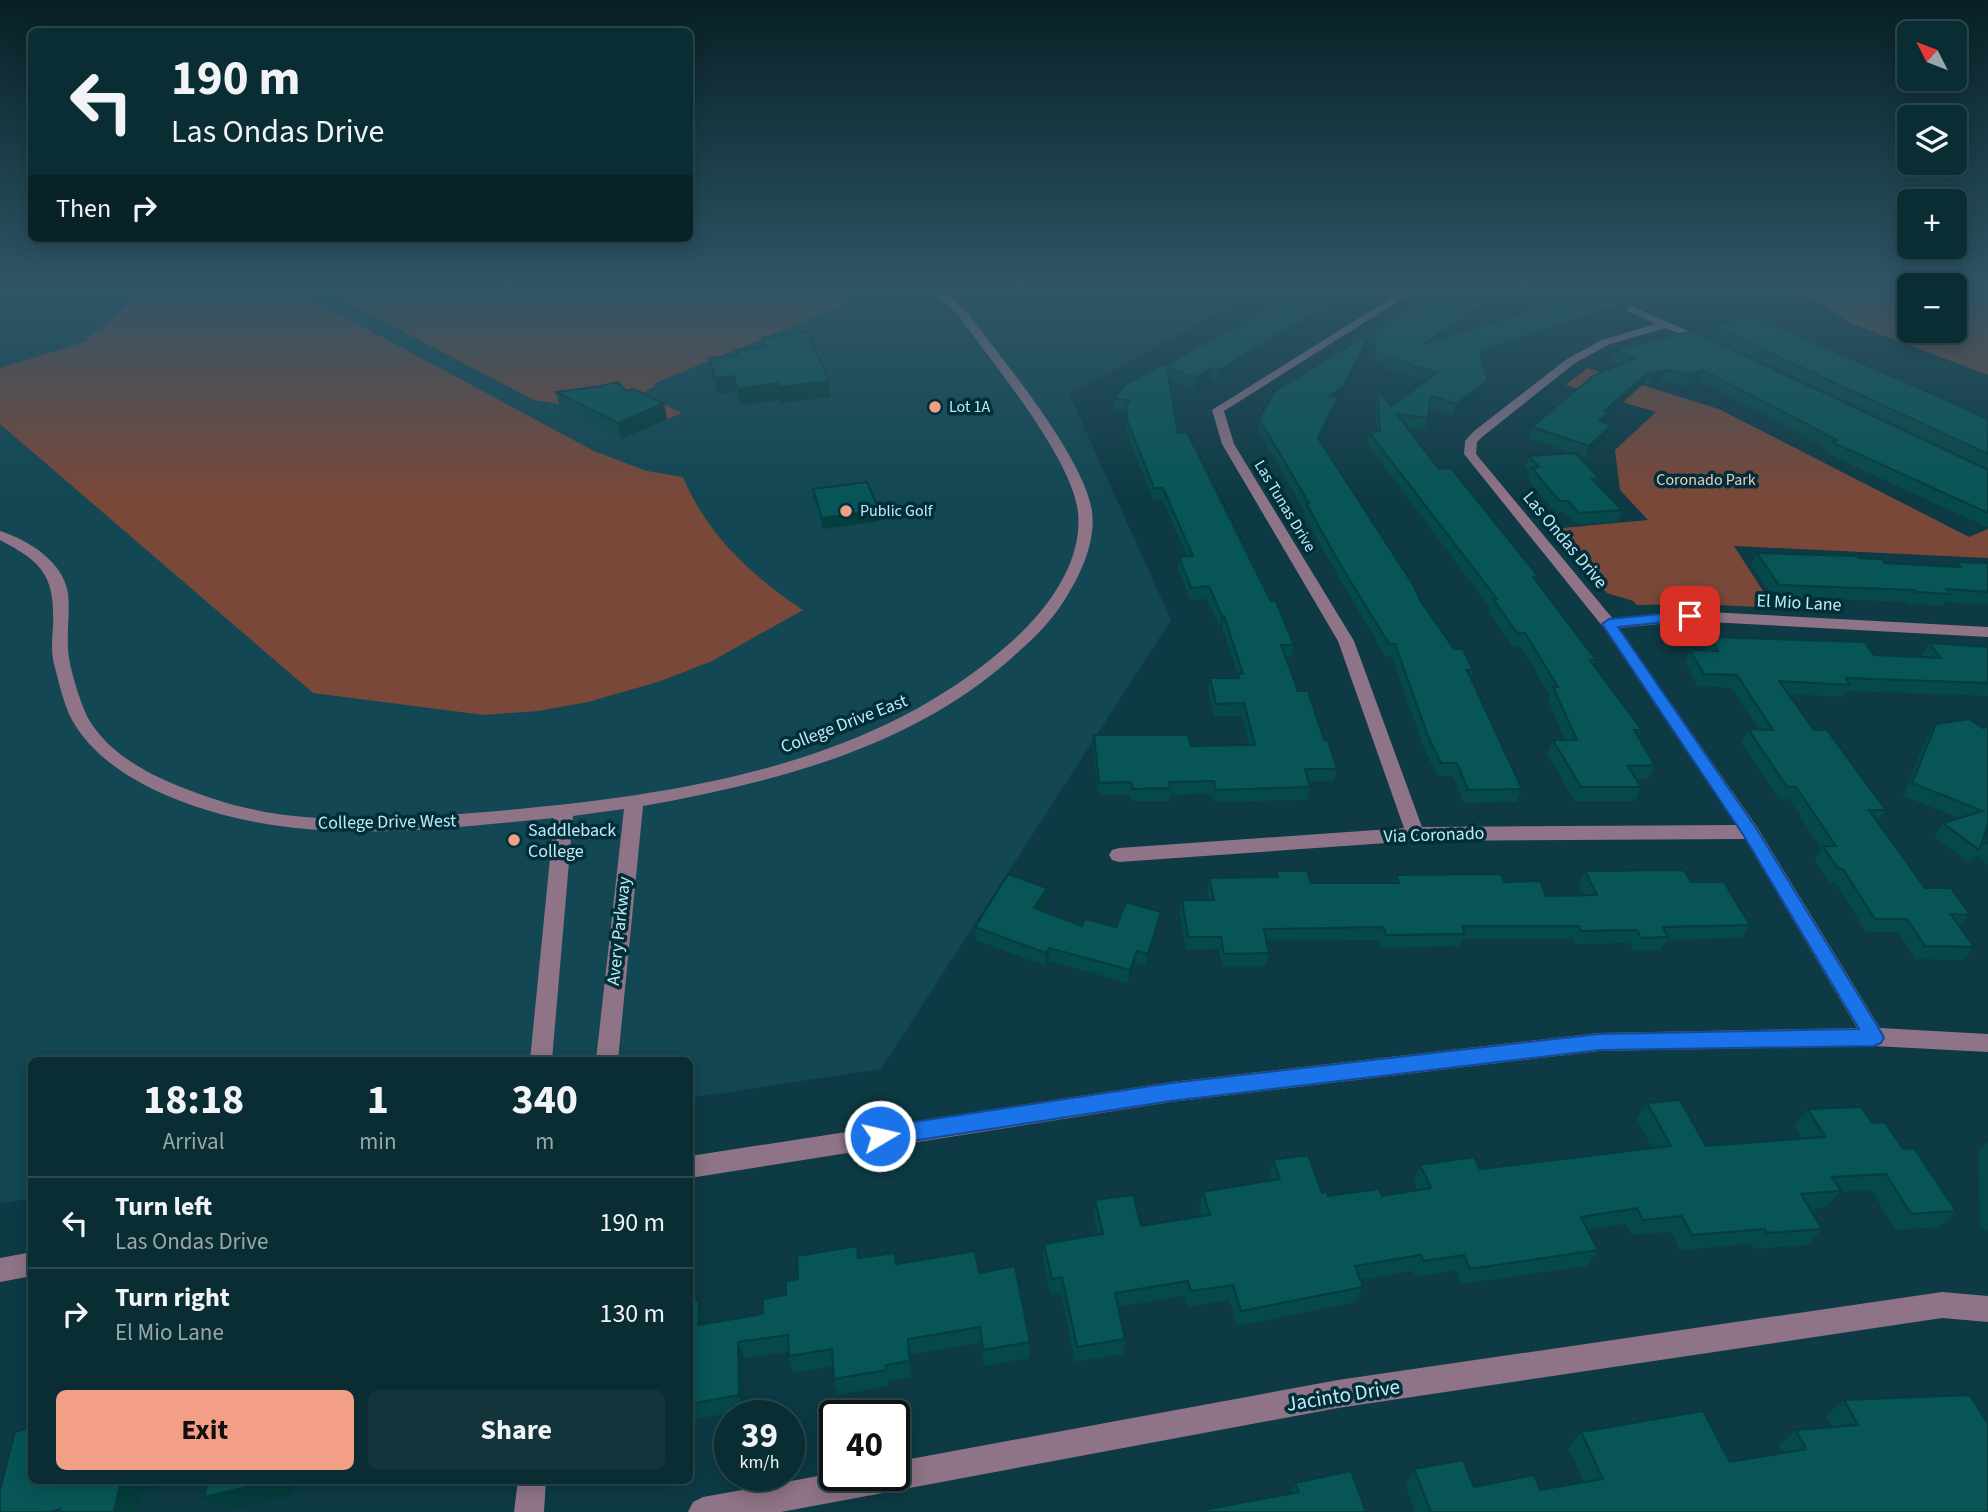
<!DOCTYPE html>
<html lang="en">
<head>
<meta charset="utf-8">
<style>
	body { margin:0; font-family:"Source Sans 3",sans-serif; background:#13343b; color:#f1f3f6; height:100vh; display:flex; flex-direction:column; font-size:26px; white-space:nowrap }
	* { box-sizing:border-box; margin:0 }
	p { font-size:23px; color:#99a7ac }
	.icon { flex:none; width:38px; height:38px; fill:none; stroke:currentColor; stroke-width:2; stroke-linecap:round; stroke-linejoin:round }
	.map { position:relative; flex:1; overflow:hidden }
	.side { position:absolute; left:28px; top:1057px; width:665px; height:427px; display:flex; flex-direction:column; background:#0a2c33; border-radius:10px; box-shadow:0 4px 18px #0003,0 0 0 2px #2a484e }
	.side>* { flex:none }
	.guide { position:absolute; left:28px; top:28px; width:665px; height:214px; border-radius:10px; box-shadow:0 4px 18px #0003,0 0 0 2px #2a484e; background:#0a2c33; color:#f1f3f6; overflow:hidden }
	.needle { width:46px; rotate:312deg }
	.buttons { position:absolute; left:1897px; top:21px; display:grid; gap:14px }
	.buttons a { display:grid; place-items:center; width:70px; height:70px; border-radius:10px; background:#0a2c33; box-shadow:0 4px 18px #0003,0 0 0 2px #2a484e; font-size:35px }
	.speed { position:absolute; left:714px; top:1400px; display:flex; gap:14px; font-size:35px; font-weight:700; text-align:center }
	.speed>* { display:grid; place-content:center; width:91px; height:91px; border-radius:50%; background:#0a2c33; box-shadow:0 4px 18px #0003,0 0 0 2px #2a484e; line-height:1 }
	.speed small { font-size:18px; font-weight:400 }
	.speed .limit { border:4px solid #111; border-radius:10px; background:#fff; color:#111 }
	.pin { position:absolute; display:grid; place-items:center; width:60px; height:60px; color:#fff; margin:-30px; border-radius:14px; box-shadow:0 4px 10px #0006 }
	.me { position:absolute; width:77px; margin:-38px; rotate:81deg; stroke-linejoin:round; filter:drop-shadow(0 0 5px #0008) }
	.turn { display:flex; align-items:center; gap:24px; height:147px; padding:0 28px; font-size:32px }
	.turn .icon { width:91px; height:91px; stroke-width:2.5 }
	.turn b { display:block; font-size:49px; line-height:60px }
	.then { display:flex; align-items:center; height:66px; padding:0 28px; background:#0003; gap:14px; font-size:26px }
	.eta { display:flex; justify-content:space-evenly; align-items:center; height:119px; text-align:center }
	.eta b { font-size:42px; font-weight:700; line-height:49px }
	.cta { display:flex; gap:14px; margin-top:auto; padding:14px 28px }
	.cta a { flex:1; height:80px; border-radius:10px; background:#f39f85; color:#111; font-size:28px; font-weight:700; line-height:80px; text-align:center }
	.cta a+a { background:#13343b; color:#f1f3f6 }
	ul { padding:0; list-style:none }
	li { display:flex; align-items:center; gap:21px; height:91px; padding:0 28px; border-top:2px solid #2a484e }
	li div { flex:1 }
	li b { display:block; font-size:26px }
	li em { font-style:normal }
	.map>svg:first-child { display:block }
</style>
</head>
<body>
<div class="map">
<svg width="1988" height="1512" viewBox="0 0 1988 1512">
	<rect width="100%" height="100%" fill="#0d3a44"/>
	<!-- built -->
	<path fill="#124753" d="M0,286H1269L1069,394L1171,620L881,1069L690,1098V1060H32L31,1199L0,1203Z"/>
	<!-- green -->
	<g fill="#7a4839">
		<path d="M148,286H287L594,451L647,471L683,477C707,535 752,576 803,610L712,661L661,681L588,702L538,711L484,715L313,693L0,424V368L84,342Z"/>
		<path d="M323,286H852L854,289L846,304L832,312L829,311L653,384L656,386L641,394L682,413L667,419L637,405H565L534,400L345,301Z"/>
		<path d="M1793,286H1909V331H1955V286H1988V375L1850,323Z"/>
		<path d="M1587,368L1719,409L1969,537L1988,529V558L1734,546L1774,608L1699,604L1637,605L1633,601L1607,593L1552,529L1648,520L1620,490L1615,450L1656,412L1566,385Z"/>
	</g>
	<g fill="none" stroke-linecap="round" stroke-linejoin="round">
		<!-- minor -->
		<g fill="#8f7386" fill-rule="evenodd">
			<path d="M919,286C939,285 951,297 966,311C1001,358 1083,455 1092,511C1096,540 1082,572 1067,596C1053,620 1035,637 1015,655C913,748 775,782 643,806L618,1060H596L624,809L573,816L552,1060H530L554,818C421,831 287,849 161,793C126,777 91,754 72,720C63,703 59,682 54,664C51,652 52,639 53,627C55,577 44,563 0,540V531C28,540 63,561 68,593C70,612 67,630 68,649C69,667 80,702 88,718C113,762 169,784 214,799C302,828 394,819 485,812C667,796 868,770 1010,643C1045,612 1083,564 1078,513C1073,459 991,361 958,315L941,299Z"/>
			<path d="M1410,286H1422L1224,411L1234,444L1354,641L1422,827L1736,825L1603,627L1464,454L1465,441L1474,431L1567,359L1602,340L1656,324L1573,286H1586L1713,342L1703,344L1666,328L1610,344L1575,363L1482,437L1477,442L1476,454L1613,619L1690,611L1988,627V637L1690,621L1619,628L1757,827L1880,1028L1988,1034V1052L1874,1046L1599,1051L1171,1102L690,1178V1156L1171,1082L1599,1033L1857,1028L1745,839L1415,841L1119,862L1112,860L1109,855L1112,850L1119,848L1404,828L1338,641L1222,444L1212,410Z"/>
			<path d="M32,1252V1276L0,1282V1258Z"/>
			<path d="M1942,1292L1988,1296V1322L1942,1318L1338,1408L781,1512H688L693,1502L703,1497L835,1473V1475H894V1462L1338,1380Z"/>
			<path d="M518,1480H546L544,1512H514Z"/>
		</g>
	</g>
	<!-- wall -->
	<g fill="#06494a">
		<path d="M1297,286H1374L1217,381L1210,379L1194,389L1169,380L1178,433L1294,645L1291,657H1285L1298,691L1324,740L1337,769L1334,781H1309L1310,787L1307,800L1214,802L1212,794L1170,795L1169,801H1131L1130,795H1098L1093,748L1094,735L1191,746L1249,745L1242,716H1214L1208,691L1210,678H1237L1238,675L1222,628L1220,629L1207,599L1190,600L1178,569L1179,557L1187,556L1162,499L1153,500L1126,431V412L1113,409L1114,398L1166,365L1265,310L1266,304Z"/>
		<path d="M1443,286H1522L1449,336L1627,313L1483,362L1485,391L1453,416L1429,408L1425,430L1407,427L1439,469L1538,576L1536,581L1596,660L1594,666L1642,730L1638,738L1655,765L1648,779H1636L1641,787L1635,801H1575L1547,754L1553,740H1565L1548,700L1550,695L1520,646L1513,647L1489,612L1490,608L1367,444L1369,432L1377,431L1375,400L1377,389L1391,406L1425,381L1384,368L1373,376L1371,342L1373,331Z"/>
		<path d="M1614,286H1682L1678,296L1643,307L1612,294Z"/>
		<path d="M1712,326L1988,419V468L1708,336Z"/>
		<path d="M1692,331L1988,470V527H1986L1826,453L1828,449L1699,380L1686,386L1661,380L1649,386L1644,383L1608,416L1605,423L1608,436L1585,458L1576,454L1599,478L1597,484L1622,510L1617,522L1575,524L1564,512L1556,513L1528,479L1530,473L1525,467L1529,456L1572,453L1529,438L1532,427L1620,364L1611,361L1614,350Z"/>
		<path d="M1370,333L1368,343L1341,397L1338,400L1336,408L1320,441L1420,600L1454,649L1473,670L1471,677L1522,789L1517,802L1464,803L1453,776H1437L1424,749L1392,656L1386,657L1338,576L1304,515L1305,512L1258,430L1259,419Z"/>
		<path d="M762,338L829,381L830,397L781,403L780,400L740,405L736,392L718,394L712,374L709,358L737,355L736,350L763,347Z"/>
		<path d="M556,392L667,419L621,439L560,408Z"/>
		<path d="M813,489L879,510V521L823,529L814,501Z"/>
		<path d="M1757,553L1859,558L1885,563L1954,567L1956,562L1988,563V605L1945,602L1942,606L1909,604L1907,602L1773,597L1751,565Z"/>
		<path d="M1710,637L1874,655L1923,657L1922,656L1929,643L1988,647V696L1846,691L1842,697L1789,694L1814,730L1886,810L1878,822L1925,888L1970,915L1960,927L1974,947L1963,960L1915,959L1898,932H1866L1835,882H1829L1814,859L1821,849L1789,799H1779L1741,742L1748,729H1758L1731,688L1698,686L1685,662L1690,650H1705Z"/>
		<path d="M1936,724L1983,728V839L1988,838V865L1976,855L1969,863L1934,836L1943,823L1959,818L1903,796L1927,737Z"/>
		<path d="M1277,871L1311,883H1394L1396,875L1504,882L1546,896L1585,895L1579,884L1585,871L1691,882L1750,925L1742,938L1667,940L1661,950L1634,951L1630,943L1575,944L1572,939H1462L1460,946L1381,948L1379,940L1267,941L1269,953L1266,966L1222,967L1219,949L1186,950L1180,913L1182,900H1209L1207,891L1209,878L1276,877Z"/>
		<path d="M1046,901L1040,911L1082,926L1116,927L1159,924L1146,966L1135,963L1128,983L1048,961L1045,966L976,940L975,927Z"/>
		<path d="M1647,1103L1706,1146L1803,1139L1795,1126L1808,1109L1872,1123L1903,1149L1956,1211L1940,1227L1896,1230L1871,1190L1840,1192L1826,1207L1810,1209L1822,1229L1808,1245L1754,1249L1751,1244L1680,1250L1671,1232L1632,1235L1626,1224L1588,1230L1598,1250L1588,1266L1461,1284L1456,1270L1416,1277L1413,1271L1360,1280L1363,1287L1356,1302L1237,1326L1229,1300L1187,1307L1184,1296L1118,1307L1125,1339L1123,1354L1075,1362L1061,1293L1050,1294L1043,1259L1044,1244L1098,1235L1093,1216L1095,1200L1141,1226L1202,1217L1199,1208L1203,1192L1270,1181L1269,1176L1273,1160L1328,1196H1382L1417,1190L1413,1181L1420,1165L1480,1169L1652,1148L1637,1119Z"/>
		<path d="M1988,1141V1231L1980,1228L1978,1151Z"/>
		<path d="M859,1258L896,1264L979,1273L1030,1342L1029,1358L984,1366L980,1343L909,1355L911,1377L888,1381L889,1386L838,1395L834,1379L833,1366L793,1373L788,1352L744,1358V1411L690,1420V1302L699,1300L704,1317V1324L763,1314L786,1295L798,1279Z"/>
		<path d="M1844,1400L1988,1512H1415L1405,1484L1414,1469L1474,1487L1540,1490L1584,1482L1568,1448L1581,1432L1730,1462L1783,1453L1779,1445L1796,1430L1832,1427L1826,1416Z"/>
		<path d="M1295,1483L1366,1512H1203V1510L1290,1494Z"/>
	</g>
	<!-- shaded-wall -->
	<g fill="#053c3c">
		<path d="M1359,286H1374L1217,381L1218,371Z"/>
		<path d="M1509,286H1522L1422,355L1424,344Z"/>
		<path d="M1682,286L1678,296L1643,307L1647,297Z"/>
		<path d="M1630,302L1627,313L1477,364L1480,352Z"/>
		<path d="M1370,333L1368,343L1341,397L1338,400L1336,408L1316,449L1329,396Z"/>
		<path d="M1387,357L1384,368L1373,376L1376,365Z"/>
		<path d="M1212,368L1210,379L1194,389L1195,378Z"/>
		<path d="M1665,370L1661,380L1649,386L1653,375Z"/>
		<path d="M1703,370L1699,380L1686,386L1690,375Z"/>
		<path d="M1648,373L1644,383L1608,416L1605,423L1596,432L1604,411Z"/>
		<path d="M734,376L736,392L718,394L715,378Z"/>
		<path d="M1488,380L1485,391L1453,416L1456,404Z"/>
		<path d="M829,381L830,397L781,403L779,387Z"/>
		<path d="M778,383L780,400L740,405L738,389Z"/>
		<path d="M664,403L667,419L621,439L618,423Z"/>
		<path d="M1612,425L1608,436L1585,458L1589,446Z"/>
		<path d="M879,510V521L823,529L822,518Z"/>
		<path d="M1222,616H1224L1222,628L1220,629Z"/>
		<path d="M1047,888L1046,901L1034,921V908Z"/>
		<path d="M1161,912L1159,924L1146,966L1148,954Z"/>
		<path d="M1049,948L1048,961L1045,966L1046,953Z"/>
		<path d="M1137,951L1135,963L1128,983L1130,970Z"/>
		<path d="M699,1300L704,1317V1342L698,1325Z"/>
		<path d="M738,1342L744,1358V1411L739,1395Z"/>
		<path d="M121,1480H184L141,1491L137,1512H114Z"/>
		<path d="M275,1480H294L292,1495L222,1511L204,1497Z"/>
		<path d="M335,1480H372L342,1488Z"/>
	</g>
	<!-- building -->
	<g fill="#075556" stroke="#053c3c" stroke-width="2">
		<path d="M1297,286H1359L1218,371L1212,368L1195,378L1167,368L1178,433L1187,432L1271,601H1276L1294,645H1281L1298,691H1308L1324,740H1328L1337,769H1305L1310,787L1216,790L1214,781L1169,782L1170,788L1133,789L1131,782L1099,783L1094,735H1188L1191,746L1255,745L1244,703L1216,704L1210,678H1239L1238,674H1243L1224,616H1222L1209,586L1191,588L1179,557L1193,556L1163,488H1154L1127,420L1126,406L1130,401L1114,398L1127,383L1166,362V365L1273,305L1266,304Z"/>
		<path d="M1443,286H1509L1424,344L1599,288L1630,302L1480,352L1488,380L1456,404L1431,396L1428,418L1397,414L1439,469L1451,468L1538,576L1533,577L1596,660H1590L1642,730H1634L1655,765L1628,766L1641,787H1581L1553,740H1577L1553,687H1558L1525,633L1518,634L1493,599H1497L1369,432L1380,431L1377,389L1391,406L1437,373L1387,357L1376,365L1373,331Z"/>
		<path d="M1619,286H1681L1647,297Z"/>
		<path d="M1752,316L1924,390L1988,419V454L1712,326Z"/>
		<path d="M1692,331L1988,470V513L1832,442L1837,440L1703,370L1690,375L1665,370L1653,375L1648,373L1604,411L1609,412L1599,421L1612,425L1589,446L1532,427L1593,376L1635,358L1614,350Z"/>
		<path d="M808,332L829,381L779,387L778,383L738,389L734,376L715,378L709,358L738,355L736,350L765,347L762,338Z"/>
		<path d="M1370,333L1344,386L1329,396L1338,397L1318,438L1414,586L1420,600L1454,649H1463L1473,670H1467L1522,789L1468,790L1457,763H1441L1428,736L1395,644H1389L1340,564L1306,503H1309L1259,419L1275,391Z"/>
		<path d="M617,382L627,391L633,389L664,403L618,423L556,392L601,386Z"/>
		<path d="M1575,453L1599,478L1592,479L1622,510L1579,513L1568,501H1560L1550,490L1532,468L1539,467L1529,456Z"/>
		<path d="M867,482L879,510L822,518L813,489Z"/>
		<path d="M1757,553L1857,556L1859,558L1882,559L1885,563L1961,567L1956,562L1988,563V592L1946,589L1950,594L1916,592L1914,590L1779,585Z"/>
		<path d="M1710,637L1865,642L1874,655L1941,658L1929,643L1988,647V683L1846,678L1850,685L1779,681L1814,730H1827L1886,810H1869L1925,888H1951L1970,915L1951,914L1974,947L1925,946L1907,919H1875L1843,869H1838L1823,846H1836L1796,787H1787L1748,729L1773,730L1737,675L1704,674L1690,650L1718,651Z"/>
		<path d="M1969,719L1983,728L1988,727V824L1983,839L1988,838V844L1983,840L1979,850L1943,823L1983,811L1912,783L1936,724Z"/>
		<path d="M1684,870L1691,882H1724L1750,925L1663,927L1668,937L1641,938L1637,930L1581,931L1579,926H1462L1465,934L1386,935L1383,927L1264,929L1269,953L1224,954L1221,937H1188L1182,900H1214L1209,878L1278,877L1277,871H1307L1311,883H1399L1396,875L1501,874L1504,882L1540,881L1546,896L1597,895L1585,871Z"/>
		<path d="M1008,874L1047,888L1034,908L1082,926L1085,919L1116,927L1126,902L1161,912L1148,954L1137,951L1130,970L1049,948L1046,953L975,927Z"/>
		<path d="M1680,1100L1706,1146L1825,1137L1808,1109L1861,1107L1872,1123L1885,1122L1903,1149L1914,1148L1956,1211L1911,1214L1886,1174L1832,1177L1841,1191L1801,1194L1822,1229L1767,1233L1765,1229L1692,1235L1682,1216L1643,1220L1637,1208L1581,1217L1598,1250L1470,1269L1464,1255L1423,1261L1421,1255L1355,1266L1363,1287L1241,1311L1233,1285L1191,1291L1188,1281L1115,1293L1125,1339L1077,1347L1062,1277L1052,1279L1044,1244L1103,1234L1095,1200L1133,1195L1141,1226L1210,1215L1203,1192L1280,1179L1273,1160L1308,1155L1322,1193L1326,1191L1328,1196L1379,1189L1382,1196L1431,1188L1420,1165L1474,1157L1480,1169L1671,1146L1647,1103Z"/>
		<path d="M857,1246L858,1258L895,1253L896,1264L975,1251L979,1273L1015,1266L1030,1342L983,1350L980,1327L908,1339L910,1361L886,1365V1370L834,1379L832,1349L789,1356L788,1335L738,1342L739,1395L690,1404V1302L699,1300L698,1325L763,1314V1299L786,1295V1281L798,1279L797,1256Z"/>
		<path d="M1970,1395L1988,1424V1512H1431L1414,1469L1463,1460L1474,1487L1534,1475L1540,1490L1603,1479L1581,1432L1703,1411L1730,1462L1806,1449L1796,1430L1858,1425L1844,1400Z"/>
		<path d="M32,1427V1480H121L114,1512H59L60,1509L49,1512H0V1490L15,1432Z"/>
		<path d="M1351,1471L1366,1512H1204L1203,1510L1299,1492L1295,1483Z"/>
		<path d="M208,1480H275L204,1497Z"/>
	</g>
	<!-- sky -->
	<linearGradient id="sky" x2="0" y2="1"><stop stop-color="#072025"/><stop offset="0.58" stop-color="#2f5567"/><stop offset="1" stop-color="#2f5567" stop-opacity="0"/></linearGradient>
	<rect width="1988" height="497" fill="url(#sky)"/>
	<!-- route -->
	<path fill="#1a73e8" stroke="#114b97" stroke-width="2" d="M1690,611L1695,613V619L1618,627L1756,828L1881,1032L1884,1038L1881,1043L1874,1046L1599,1050L1171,1101L880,1146L872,1143L869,1136L872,1130L880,1127L1171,1083L1599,1034L1859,1029L1744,836L1602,624L1609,619Z"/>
	<!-- markers -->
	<g fill="#f39f85" stroke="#002f3a" stroke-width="2.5">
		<circle cx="935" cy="407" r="7"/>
		<circle cx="846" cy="511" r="7"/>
		<circle cx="514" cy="840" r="7"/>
	</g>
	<g text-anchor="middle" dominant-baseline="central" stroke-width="7" stroke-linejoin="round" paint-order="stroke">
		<!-- far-poi labels -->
		<g font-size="16" fill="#c4e9f4" stroke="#002f3a" text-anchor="start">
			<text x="949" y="407">Lot 1A</text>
			<text x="860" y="511">Public Golf</text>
		</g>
		<!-- far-park labels -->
		<g font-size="16" fill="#f4c9bd" stroke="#002f3a">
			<text x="1706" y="480">Coronado Park</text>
		</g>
		<!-- far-street labels -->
		<g font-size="16" fill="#c4e9f4" stroke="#002f3a">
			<text transform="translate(1285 506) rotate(59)">Las Tunas Drive</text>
		</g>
		<!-- street labels -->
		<g font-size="18" fill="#c4e9f4" stroke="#002f3a">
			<text transform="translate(1565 540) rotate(50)">Las Ondas Drive</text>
			<text transform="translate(1799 603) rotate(3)">El Mio Lane</text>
			<text transform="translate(844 724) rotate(-21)">College Drive East</text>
			<text transform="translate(387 822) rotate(-1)">College Drive West</text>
			<text transform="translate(1434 835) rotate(-2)">Via Coronado</text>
			<text transform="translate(619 931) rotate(-84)">Avery Parkway</text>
		</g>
		<!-- poi labels -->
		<g font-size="18" fill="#c4e9f4" stroke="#002f3a" text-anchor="start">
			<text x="528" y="830">Saddleback<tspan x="528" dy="21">College</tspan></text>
		</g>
		<!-- near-street labels -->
		<g font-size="21" fill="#c4e9f4" stroke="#002f3a">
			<text transform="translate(1343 1395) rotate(-9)">Jacinto Drive</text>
		</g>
	</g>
</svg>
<div class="buttons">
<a><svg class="needle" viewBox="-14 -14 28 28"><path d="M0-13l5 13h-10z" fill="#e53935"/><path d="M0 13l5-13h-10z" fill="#99a7ac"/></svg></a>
<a><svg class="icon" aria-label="layers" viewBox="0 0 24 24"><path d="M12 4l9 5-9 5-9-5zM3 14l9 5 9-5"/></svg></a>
<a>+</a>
<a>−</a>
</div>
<div class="speed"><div>39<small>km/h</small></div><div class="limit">40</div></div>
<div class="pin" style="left:1690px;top:616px;background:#d93025"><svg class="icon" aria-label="arrive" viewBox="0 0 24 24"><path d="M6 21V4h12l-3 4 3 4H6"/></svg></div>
<svg class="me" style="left:880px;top:1136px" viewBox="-20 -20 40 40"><circle r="17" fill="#1a73e8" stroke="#fff" stroke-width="3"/><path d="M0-11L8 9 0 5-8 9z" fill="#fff"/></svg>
<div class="guide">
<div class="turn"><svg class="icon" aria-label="left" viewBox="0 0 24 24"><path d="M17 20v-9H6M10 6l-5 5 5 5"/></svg><div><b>190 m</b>Las Ondas Drive</div></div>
<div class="then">Then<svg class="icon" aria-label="right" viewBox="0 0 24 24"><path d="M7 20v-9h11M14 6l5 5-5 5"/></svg></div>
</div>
<section class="side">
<div class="eta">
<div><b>18:18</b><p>Arrival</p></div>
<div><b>1</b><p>min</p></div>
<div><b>340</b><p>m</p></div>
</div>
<ul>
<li><svg class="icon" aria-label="left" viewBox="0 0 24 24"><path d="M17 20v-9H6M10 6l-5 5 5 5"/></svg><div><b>Turn left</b><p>Las Ondas Drive</p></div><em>190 m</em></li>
<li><svg class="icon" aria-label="right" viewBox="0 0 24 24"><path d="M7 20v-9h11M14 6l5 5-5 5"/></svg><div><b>Turn right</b><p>El Mio Lane</p></div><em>130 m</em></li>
</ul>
<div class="cta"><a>Exit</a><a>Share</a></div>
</section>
</div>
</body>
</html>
